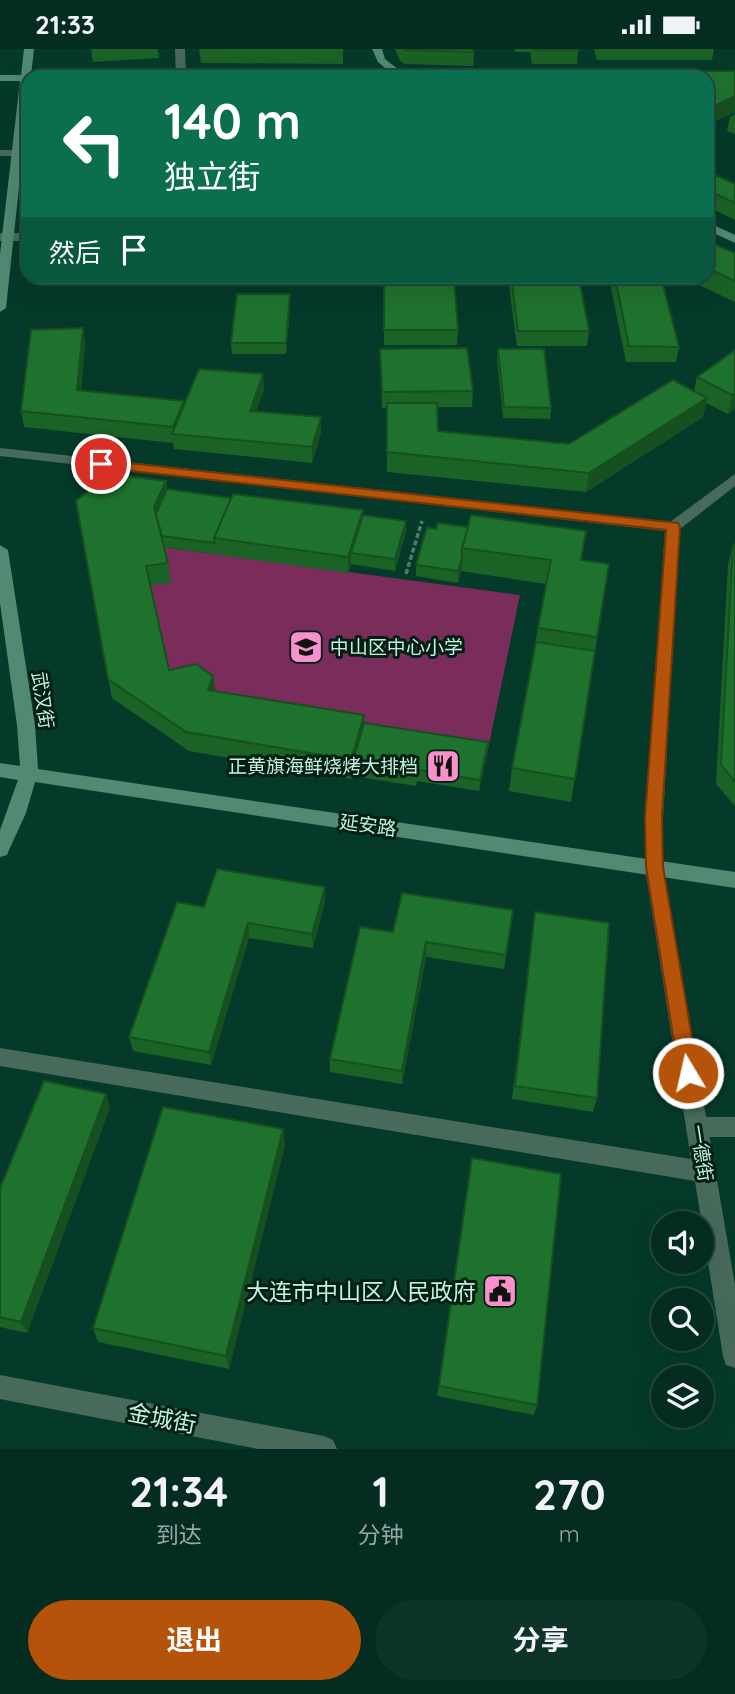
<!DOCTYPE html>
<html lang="zh">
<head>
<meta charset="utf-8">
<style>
	body { margin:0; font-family:Quicksand,"Noto Sans SC",sans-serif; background:#0d3429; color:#f1f3f6; height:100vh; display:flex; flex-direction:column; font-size:26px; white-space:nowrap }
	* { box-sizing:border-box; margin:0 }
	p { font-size:23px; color:#97a7a5 }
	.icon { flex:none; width:38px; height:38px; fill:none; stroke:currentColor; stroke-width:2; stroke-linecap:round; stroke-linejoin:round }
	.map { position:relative; height:1400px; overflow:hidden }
	.details { display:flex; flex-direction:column; background:#042c20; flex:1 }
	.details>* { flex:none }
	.guide { position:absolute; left:21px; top:21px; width:693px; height:214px; border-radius:21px; box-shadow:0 7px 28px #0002,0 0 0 2px #25483e; background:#0b6e4f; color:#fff; overflow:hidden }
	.buttons { position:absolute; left:651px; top:1162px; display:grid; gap:14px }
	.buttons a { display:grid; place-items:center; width:63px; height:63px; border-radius:50%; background:#042c20; box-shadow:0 7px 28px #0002,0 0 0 2px #25483e; font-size:35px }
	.pin { position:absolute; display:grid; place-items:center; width:60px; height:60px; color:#fff; margin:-30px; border:4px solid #fff; border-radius:50%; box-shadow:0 2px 7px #0007 }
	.me { position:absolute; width:77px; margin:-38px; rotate:351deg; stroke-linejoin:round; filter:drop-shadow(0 0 5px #0008) }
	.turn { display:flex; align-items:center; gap:24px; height:147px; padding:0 28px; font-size:32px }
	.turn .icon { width:91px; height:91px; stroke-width:2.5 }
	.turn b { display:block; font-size:49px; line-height:60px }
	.then { display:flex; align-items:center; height:66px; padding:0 28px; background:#0003; gap:14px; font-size:26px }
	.eta { display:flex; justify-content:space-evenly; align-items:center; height:119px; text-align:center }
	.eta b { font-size:42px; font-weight:700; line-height:49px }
	.action { display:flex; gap:14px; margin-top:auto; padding:14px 28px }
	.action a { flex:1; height:80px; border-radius:42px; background:#b45309; color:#fff; font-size:28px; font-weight:700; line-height:80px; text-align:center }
	.action a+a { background:#0d3429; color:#f1f3f6 }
	.status { display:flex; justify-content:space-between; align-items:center; height:49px; padding:0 35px; background:#042c20; direction:ltr }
	.status svg { height:19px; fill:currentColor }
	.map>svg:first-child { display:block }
</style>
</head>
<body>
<div class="status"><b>21:33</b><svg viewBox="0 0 49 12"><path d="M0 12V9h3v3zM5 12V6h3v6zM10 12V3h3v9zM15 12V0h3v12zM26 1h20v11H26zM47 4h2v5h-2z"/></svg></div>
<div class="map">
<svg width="735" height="1400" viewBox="0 0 735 1400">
	<rect width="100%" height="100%" fill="#053a2a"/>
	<!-- green -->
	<path fill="#7a2c5b" d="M162,498L520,546L487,705L211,660L172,640L149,536Z"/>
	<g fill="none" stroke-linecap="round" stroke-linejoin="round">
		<!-- path -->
		<path stroke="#4c7d6c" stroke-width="3.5" stroke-dasharray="5 2.5" stroke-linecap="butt" d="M406,525L422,472"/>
		<!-- lane -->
		<path fill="#486a5b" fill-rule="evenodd" d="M697,1068H735V1088H697L689,1085L686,1078L689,1071Z"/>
		<!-- street -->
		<g fill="#486a5b" fill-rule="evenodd">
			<path d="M175,0H185L186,28H176Z"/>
			<path d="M0,101H17L22,104L17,107H0Z"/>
			<rect x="0" y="184" width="28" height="8"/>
			<path d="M0,399L670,473L735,425V437L680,480L663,768V818L735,1236V1319L726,1316L723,1307L695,1132L0,1017V999L691,1110L645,818V768L665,482L0,407Z"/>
			<path d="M0,1326L324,1387L333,1391L337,1400H258L0,1350Z"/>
		</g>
		<!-- secondary -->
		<g fill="#518972" fill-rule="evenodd">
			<path d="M24,0H34L31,26L391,24L378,13L372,0H382L385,10L403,24H511L516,27L28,28V55L6,259L0,263V205L20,32H0V26H21Z"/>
			<path d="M707,173L735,186V194L707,181Z"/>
			<path d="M0,496L8,501L35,676L38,720L735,823V839L35,733L26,764L9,801L7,806L0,808V781L18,731L0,728V714L20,717L17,676L0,554Z"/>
		</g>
	</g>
	<!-- wall -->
	<g fill="#1b6227">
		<path d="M91,0H158L159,9L93,13Z"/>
		<path d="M199,0H343V15L201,14Z"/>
		<path d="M395,0H472L474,3L473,17L405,15L400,12Z"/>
		<path d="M515,0H578L577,15H532L530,3H515Z"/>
		<path d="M594,0H714L712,11H597Z"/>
		<path d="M735,65V85L727,82L730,68Z"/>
		<path d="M707,122L735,135V171L707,157Z"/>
		<path d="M707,192L735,204V253L682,228H707Z"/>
		<path d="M66,228H361V234H67Z"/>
		<path d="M384,228L458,281L457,296H384Z"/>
		<path d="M510,228H579L589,282L587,297H517L509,237Z"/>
		<path d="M613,228H661L679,298L676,313H626L611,239Z"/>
		<path d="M290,256L286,305H232L231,294Z"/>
		<path d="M83,279L85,294L81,341L184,352V355L264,341L256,362L321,384L312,414L174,400L173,394L24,378L21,362Z"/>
		<path d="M380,300L473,342L472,358H438V382L569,395L694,342L697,328L735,301V359L728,365L706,354L703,368L586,443L387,423V359H382Z"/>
		<path d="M498,300L551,359L550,370L503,369L497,311Z"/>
		<path d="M166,432L167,440L231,449L363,461V466L406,472V483L395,522L351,515L348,524L164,498L168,514L171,534L150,536L169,621L213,627L215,642L364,674L488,693L487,705L479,742L417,732L416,737L353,727L352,730L189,702L112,649L108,630Z"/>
		<path d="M436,480L581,511L609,515L571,753L509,742L512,719L546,535L461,522L458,534L416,527V516Z"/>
		<path d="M735,495V757L716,735L728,516L733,496Z"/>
		<path d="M325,853L313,899L249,889L211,1016L133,1002L129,988L204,858Z"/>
		<path d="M513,861L504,920L426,908L402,1035L330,1023V1010L393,883Z"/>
		<path d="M535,863L597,1049L593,1063L512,1050Z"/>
		<path d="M110,1058L27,1284L0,1278V1139Z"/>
		<path d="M283,1080L285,1096L229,1320L98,1293L93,1279Z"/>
		<path d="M472,1109L537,1356L534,1366L437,1347Z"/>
	</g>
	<!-- shaded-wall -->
	<g fill="#165020">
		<path d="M735,47V63L707,77V61Z"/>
		<path d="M290,245V256L286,305V294Z"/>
		<path d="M83,279L85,294L79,356L77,341Z"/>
		<path d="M263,325L264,341L251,377L250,362Z"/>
		<path d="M735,344V359L728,365L732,346Z"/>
		<path d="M707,349L703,368L586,443L589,424Z"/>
		<path d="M184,352L186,367L173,385V378Z"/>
		<path d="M321,368V384L312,414V398Z"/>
		<path d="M166,432L169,452L158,476L154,458Z"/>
		<path d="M363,461V477L351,504V515L348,524V508Z"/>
		<path d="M406,472V483L395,522V510Z"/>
		<path d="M462,510L461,522L458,534V522Z"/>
		<path d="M213,627L216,647L208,641Z"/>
		<path d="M364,666V685L352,716V730L351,711Z"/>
		<path d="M488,693L487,705L479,742L480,731Z"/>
		<path d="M325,838V853L313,899L312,885Z"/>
		<path d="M248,874L249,889L211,1016L209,1003Z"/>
		<path d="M426,893V908L402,1035V1022Z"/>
		<path d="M106,1045L110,1058L27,1284L21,1273Z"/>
		<path d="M283,1080L285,1096L229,1320L226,1307Z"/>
	</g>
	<!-- building -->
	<g fill="#1f722d" stroke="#165020" stroke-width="2">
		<path d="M404,0H472L474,3L405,1Z"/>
		<path d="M533,0H578L579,1H534Z"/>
		<path d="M490,22H733L735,23V47L707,61V28H486Z"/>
		<path d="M707,122L735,135V154L707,141Z"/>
		<path d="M707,192L735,204V232L707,219Z"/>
		<path d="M384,228H454L458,281H384Z"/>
		<path d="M511,228H579L589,282H518Z"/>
		<path d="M615,228H661L679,298L629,297Z"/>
		<path d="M237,245H290L286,294H231Z"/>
		<path d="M83,279L77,341L184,352L173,378L21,362L31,281Z"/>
		<path d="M467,299L473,342L382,343L380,300Z"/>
		<path d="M498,300H544L551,359L504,358Z"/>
		<path d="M735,301V344L732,346L697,328Z"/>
		<path d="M199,320L263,325L250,362L321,368L312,398L172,385Z"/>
		<path d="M673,331L707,349L589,424L387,403V354H437L438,382L569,395Z"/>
		<path d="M109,425L166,432L154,458L168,514L146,517L169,621L196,615L213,627L208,641L364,666L351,711L186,683L108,630L76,452Z"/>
		<path d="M167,440L231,449L214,489L215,494L162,487L156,465Z"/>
		<path d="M233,445L363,461L348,508L214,489Z"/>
		<path d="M363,466L406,472L395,510L351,504Z"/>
		<path d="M471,466L586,482L581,511L609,515L597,588L538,579L551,511L462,499Z"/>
		<path d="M438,474L468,478L462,499V510L458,522L416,516L427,478L436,480Z"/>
		<path d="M735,495V732L721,716L733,496Z"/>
		<path d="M536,593L595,602L575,730L512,719Z"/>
		<path d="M364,674L488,693L480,731L418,721L417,727L352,716Z"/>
		<path d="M217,820L325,838L312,885L248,874L209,1003L129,988L177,853L204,858Z"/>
		<path d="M402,844L513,861L506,906L426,893L402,1022L330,1010L360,878L393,883Z"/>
		<path d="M535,863L609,874L597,1049L515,1037Z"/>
		<path d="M44,1032L106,1045L21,1273L0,1268V1139Z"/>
		<path d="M163,1058L283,1080L226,1307L93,1279Z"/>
		<path d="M472,1109L561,1125L537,1356L439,1337Z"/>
	</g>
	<!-- route -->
	<path fill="#b45309" stroke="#753606" stroke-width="2" d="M101,411L678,474L680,478L662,768L663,818L698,1024L695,1031L688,1033L682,1031L679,1024L646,818L645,768L666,481L96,418V412Z"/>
	<!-- icons -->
	<defs>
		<g id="school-square" transform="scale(1.75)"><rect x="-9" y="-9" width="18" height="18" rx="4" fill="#f890cb" stroke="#021f14"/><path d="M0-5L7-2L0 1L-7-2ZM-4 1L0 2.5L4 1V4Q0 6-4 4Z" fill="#111"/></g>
		<g id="restaurant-square" transform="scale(1.75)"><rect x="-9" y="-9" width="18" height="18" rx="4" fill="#f890cb" stroke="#021f14"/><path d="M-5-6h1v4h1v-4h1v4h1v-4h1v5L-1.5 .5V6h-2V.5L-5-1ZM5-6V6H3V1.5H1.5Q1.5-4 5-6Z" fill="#111"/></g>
		<g id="civic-square" transform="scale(1.75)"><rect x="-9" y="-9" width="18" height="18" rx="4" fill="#f890cb" stroke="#021f14"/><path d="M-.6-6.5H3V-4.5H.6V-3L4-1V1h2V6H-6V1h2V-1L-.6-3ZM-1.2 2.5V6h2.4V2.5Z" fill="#111"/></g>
	</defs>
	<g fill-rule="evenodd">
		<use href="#school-square" x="306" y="598"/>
		<use href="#restaurant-square" x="443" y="717"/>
		<use href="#civic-square" x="500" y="1242"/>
	</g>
	<g text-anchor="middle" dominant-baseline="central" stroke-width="6" stroke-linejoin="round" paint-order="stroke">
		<!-- poi labels -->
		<g font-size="19" fill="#c6f0dd" stroke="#021f14" text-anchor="start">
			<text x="330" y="598">中山区中心小学</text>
			<text x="418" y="717" text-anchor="end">正黄旗海鲜烧烤大排档</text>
		</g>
		<!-- street labels -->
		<g font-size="19" fill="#c6f0dd" stroke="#021f14">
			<text transform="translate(43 651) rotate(82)">武汉街</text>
			<text transform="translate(368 776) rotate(8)">延安路</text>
			<text transform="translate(702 1104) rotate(81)">一德街</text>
		</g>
		<!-- near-poi labels -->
		<g font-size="23" fill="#c6f0dd" stroke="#021f14" text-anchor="end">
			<text x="476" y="1242">大连市中山区人民政府</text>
		</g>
		<!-- near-street labels -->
		<g font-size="23" fill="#c6f0dd" stroke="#021f14">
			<text transform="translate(162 1369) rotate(11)">金城街</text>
		</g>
	</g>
</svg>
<div class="buttons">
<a><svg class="icon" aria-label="sound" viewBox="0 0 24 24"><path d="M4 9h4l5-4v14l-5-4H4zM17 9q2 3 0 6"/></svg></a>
<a><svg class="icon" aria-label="search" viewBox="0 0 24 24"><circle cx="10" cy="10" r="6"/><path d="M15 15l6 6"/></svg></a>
<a><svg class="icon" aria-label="layers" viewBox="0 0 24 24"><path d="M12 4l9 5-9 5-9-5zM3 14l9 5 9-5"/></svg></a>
</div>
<div class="pin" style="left:101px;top:415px;background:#d93025"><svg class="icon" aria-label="arrive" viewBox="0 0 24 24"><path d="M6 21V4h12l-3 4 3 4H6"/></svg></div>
<svg class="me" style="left:688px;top:1024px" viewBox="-20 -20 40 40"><circle r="17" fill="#b45309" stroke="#fff" stroke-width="3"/><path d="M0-11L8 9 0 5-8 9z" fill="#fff"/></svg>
<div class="guide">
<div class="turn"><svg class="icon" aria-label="left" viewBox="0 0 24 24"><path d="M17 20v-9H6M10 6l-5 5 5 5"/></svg><div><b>140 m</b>独立街</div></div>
<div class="then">然后<svg class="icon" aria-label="arrive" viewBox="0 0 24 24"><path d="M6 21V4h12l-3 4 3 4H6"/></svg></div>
</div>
</div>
<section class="details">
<div class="eta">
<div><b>21:34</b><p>到达</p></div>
<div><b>1</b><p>分钟</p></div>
<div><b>270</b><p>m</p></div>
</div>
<div class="action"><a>退出</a><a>分享</a></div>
</section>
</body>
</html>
